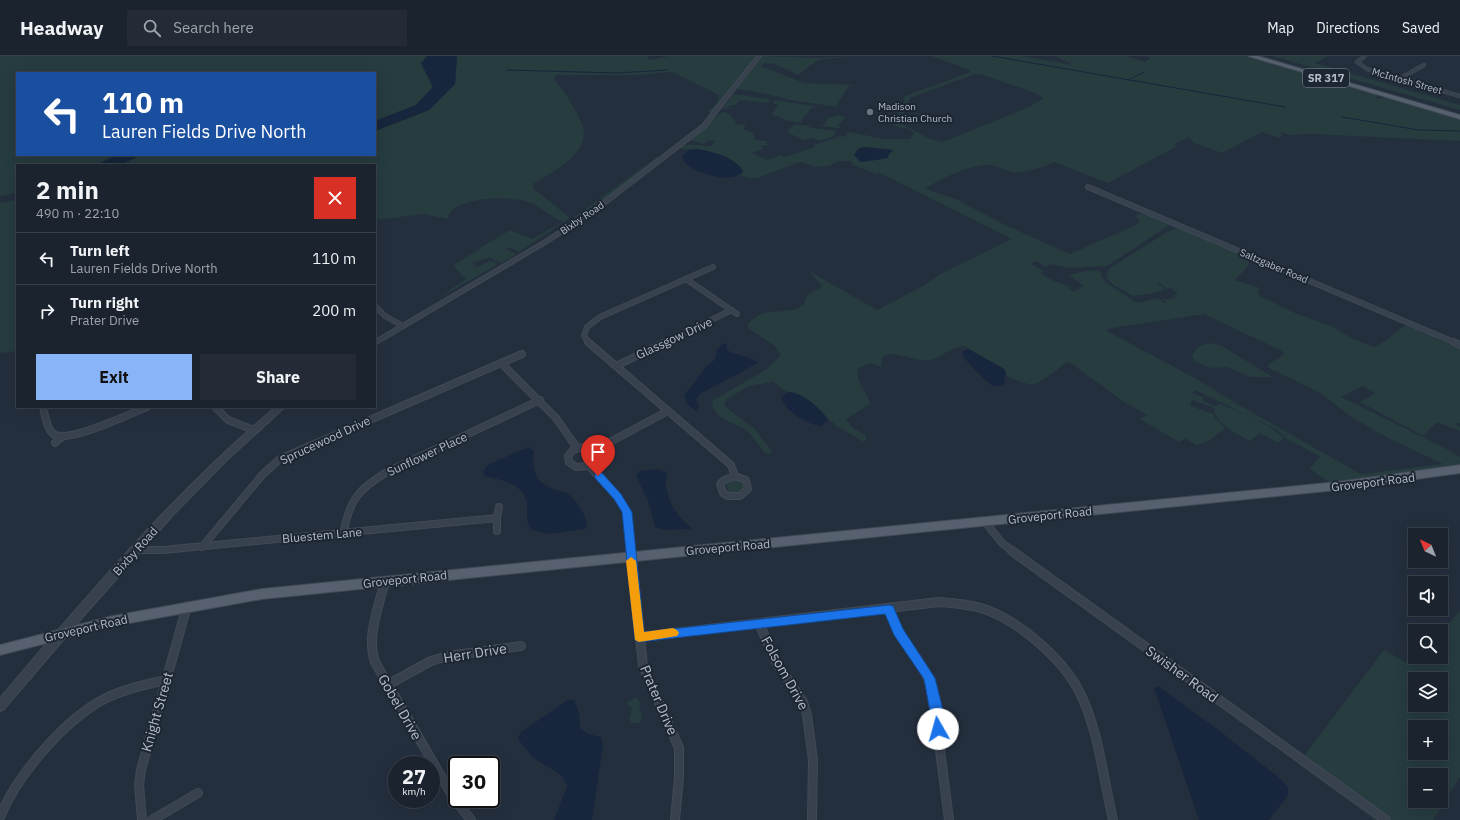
<!DOCTYPE html>
<html lang="en">
<head>
<meta charset="utf-8">
<style>
	body { margin:0; font-family:"IBM Plex Sans",sans-serif; background:#242b36; color:#f1f3f6; height:100vh; display:flex; flex-direction:column; font-size:15px; white-space:nowrap }
	* { box-sizing:border-box; margin:0 }
	p { font-size:13px; color:#a0a4aa }
	.icon { flex:none; width:22px; height:22px; fill:none; stroke:currentColor; stroke-width:2; stroke-linecap:round; stroke-linejoin:round }
	.map { position:relative; flex:1; overflow:hidden }
	.details { position:absolute; left:16px; top:108px; width:360px; height:244px; display:flex; flex-direction:column; background:#1b232e; border-radius:0px; box-shadow:0 4px 16px #0002,0 0 0 1px #39404a }
	.details>* { flex:none }
	.banner { position:absolute; left:16px; top:16px; width:360px; height:84px; border-radius:0px; box-shadow:0 4px 16px #0002,0 0 0 1px #39404a; background:#1a4fa0; color:#fff; overflow:hidden }
	.needle { width:26px; rotate:317deg }
	.controls { position:absolute; left:1408px; top:472px; display:grid; gap:8px }
	.controls a { display:grid; place-items:center; width:40px; height:40px; border-radius:0px; background:#1b232e; box-shadow:0 4px 16px #0002,0 0 0 1px #39404a; font-size:20px }
	.speed { position:absolute; left:388px; top:700px; display:flex; gap:8px; font-size:20px; font-weight:700; text-align:center }
	.speed>* { display:grid; place-content:center; width:52px; height:52px; border-radius:50%; background:#1b232e; box-shadow:0 4px 16px #0002,0 0 0 1px #39404a; line-height:1 }
	.speed small { font-size:10px; font-weight:400 }
	.speed .limit { border:2px solid #111; border-radius:6px; background:#fff; color:#111 }
	.pin { position:absolute; display:grid; place-items:center; width:34px; height:34px; color:#fff; margin:-41px -17px; border-radius:50% 50% 50% 0; rotate:-45deg; box-shadow:0 0 4px #0007 }
	.pin .icon { rotate:45deg }
	.me { position:absolute; width:44px; margin:-22px; rotate:353deg; stroke-linejoin:round; filter:drop-shadow(0 0 3px #0008) }
	.turn { display:flex; align-items:center; gap:14px; height:84px; padding:0 20px; font-size:18px }
	.turn .icon { width:52px; height:52px; stroke-width:2.5 }
	.turn b { display:block; font-size:28px; line-height:34px }
	.round { display:grid; place-items:center; flex:none; width:42px; height:42px; border-radius:0px; background:#242b36 }
	.summary { display:flex; align-items:center; justify-content:space-between; height:68px; padding:0 20px }
	h1 { font-size:24px; font-weight:700; line-height:30px }
	.cta { display:flex; gap:8px; margin-top:auto; padding:8px 20px }
	.cta a { flex:1; height:46px; border-radius:0px; background:#8ab4f8; color:#111; font-size:16px; font-weight:700; line-height:46px; text-align:center }
	.cta a+a { background:#242b36; color:#f1f3f6 }
	ul { padding:0; list-style:none }
	li { display:flex; align-items:center; gap:12px; height:52px; padding:0 20px; border-top:1px solid #39404a }
	li div { flex:1 }
	li b { display:block; font-size:15px }
	li em { font-style:normal }
	header { display:flex; align-items:center; gap:24px; box-sizing:border-box; height:56px; padding:0 20px; background:#1b232e; border-bottom:1px solid #39404a }
	header strong { font-size:19px }
	nav { display:flex; gap:22px; margin-inline-start:auto; font-size:14px }
	.search { width:280px; height:36px; background:#242b36; display:flex; align-items:center; gap:10px; box-sizing:border-box; padding:0 14px; border-radius:0px; color:#a0a4aa; font-size:15px }
	.map>svg:first-child { display:block }
</style>
</head>
<body>
<header>
<strong>Headway</strong>
<div class="search"><svg class="icon" aria-label="search" viewBox="0 0 24 24"><circle cx="10" cy="10" r="6"/><path d="M15 15l6 6"/></svg>Search here</div>
<nav><a>Map</a><a>Directions</a><a>Saved</a></nav>
</header>
<div class="map">
<svg width="1460" height="764" viewBox="0 0 1460 764">
	<rect width="100%" height="100%" fill="#242f3e"/>
	<!-- green -->
	<g fill="#263c3f" fill-rule="evenodd">
		<path d="M0,0H427L421,7L433,31L416,49L375,65V17H17V99H116L97,109H17V137L0,140Z"/>
		<path d="M457,0H647L649,4L669,0H756L714,57L707,56C713,51 719,47 719,39L672,16L638,19H556L554,23C557,28 562,32 565,37C570,45 584,67 584,76C584,102 552,116 533,128V132L570,162L519,196L509,191L506,193L516,198L502,207L495,205L490,201L473,207L477,211L490,205L498,208L436,244L466,223L453,209L480,193V192L510,174L532,183L563,166C551,161 541,151 529,146C512,140 451,139 448,163L424,158L375,164V109H120L141,99H375V75L429,54L455,28Z"/>
		<path d="M761,0L823,2L855,0L818,4L798,19L775,8L764,7L761,10L804,27L855,29L849,30L836,49L839,50L838,51L789,44L772,39L738,33L737,31Z"/>
		<path d="M931,0H1023L1073,9L1055,0H1126L1145,6L1151,2L1146,0H1247L1375,38L1378,40L1376,42L1378,43L1386,41L1460,62V85L1311,78L1291,79L1279,76L1283,79L1278,82L1262,76L1222,97L1194,87L1189,81L1175,88L1176,91L1108,127L1054,106C1046,111 1021,118 1012,116C1004,114 997,109 988,109C971,108 940,123 925,133L956,143L1005,169L1070,198L1136,169L1140,164L1135,160L1142,157L1171,168L1107,210L1070,212L1050,208L1046,211L1036,205L1031,208L1044,215L1040,217L1052,224L1071,231L1068,233L1073,236L1084,230L1069,219L1087,215L1102,214L1099,215L1102,217L1101,219L1106,226L1133,245L1138,247L1158,242L1165,247L1163,248L1167,246L1162,243L1176,242L1173,239L1178,238L1171,232L1167,233L1160,227H1157L1165,233L1155,237L1133,240L1115,230L1109,225L1106,219L1110,212L1167,176L1179,171L1247,200L1245,201L1249,205L1248,210L1235,224L1260,232L1258,236L1260,240L1297,258L1331,270L1351,282L1374,291L1382,287L1404,270H1408L1460,292V367H1454L1460,371V375L1437,366L1423,380L1360,346L1375,337L1363,330L1341,341L1445,392L1460,401V409L1337,427L1327,425L1309,412L1321,401L1287,383L1276,373L1195,334L1192,337L1203,341V345L1215,350L1220,348C1242,357 1266,366 1284,382L1278,387L1260,377L1250,385C1236,377 1221,371 1214,356L1215,352L1192,344L1190,350L1214,358L1215,362L1225,372L1209,385L1196,389L1185,382L1179,386L1140,363L1148,359L1124,346L1072,308L1066,306C1059,313 1043,325 1035,328C1027,330 1012,322 1005,319L1006,318L1004,313L964,290C951,290 942,302 929,304C916,305 901,298 888,298L882,301L881,311L872,307L858,312C855,327 867,334 870,348L846,363L852,371L866,380V384L864,386L838,371L805,343L797,338L785,335L773,326L749,330L727,343L724,348L729,354L754,372L772,395L770,398L765,397C759,390 754,382 747,375C737,366 714,366 712,345L767,313L781,299L775,290L749,273L747,269C765,247 782,262 804,249L807,239L820,232L822,230L809,215L877,254L925,229L940,218L1012,183L880,117L876,118L853,109L851,105H838L829,110L816,111L800,106L757,122H749L740,119L743,115C736,103 708,93 695,93C689,93 685,94 679,92C690,85 700,91 711,90L716,85L709,84L704,88L690,84C697,79 718,56 724,56C728,56 733,63 736,66L735,68L746,69L743,73L753,77L756,84L768,85L766,87L769,89L760,90L764,92L752,97L767,104L781,99L785,101L815,91L814,89L841,80L845,81L848,76L870,80L875,82H877L876,81L885,83H910L914,77C909,70 898,74 892,67L899,63L897,61L904,46L905,40L971,16L967,13ZM975,18L983,19L1033,36L1044,42L1031,50L943,86L930,83L900,67L910,42ZM865,91L893,94L884,103L861,106L854,99ZM1204,258L1282,295L1284,298L1269,308L1268,311L1273,314L1322,338L1348,359L1390,383L1443,408L1361,418L1237,348L1202,326L1107,275V273Z"/>
		<path d="M1255,0H1263L1381,35Z"/>
		<path d="M1272,0H1328L1315,7L1460,49V54Z"/>
		<path d="M734,38L768,43L770,45L766,47L740,44L735,49H730L726,53L723,52Z"/>
		<path d="M775,44L813,50L815,51L811,52L801,65L803,67L788,65L772,58L778,48L773,47Z"/>
		<path d="M838,59L845,61L841,67L838,68L840,72L820,70L825,68L828,62Z"/>
		<path d="M796,68L809,70L805,76L810,70L811,72L839,75H836L834,78L835,80L819,85L812,82L803,84L787,76L791,71Z"/>
		<path d="M657,101L660,102L569,169L565,168Z"/>
		<path d="M17,144V295L0,297V147Z"/>
		<path d="M1208,287L1220,289L1273,321H1250L1228,311L1211,312L1194,305L1192,299L1197,292Z"/>
		<path d="M732,423H738L744,426L745,430L744,434L734,437L728,435L726,428Z"/>
		<path d="M1460,555V721L1433,764H1375L1298,708L1384,594L1412,610L1419,601H1441V576ZM1415,623H1441V649H1415ZM1415,671H1441V697H1415ZM1415,719H1441V745H1415Z"/>
		<path d="M636,641L641,647L639,650L642,662L639,667H632L629,663L632,653L627,647Z"/>
	</g>
	<!-- water -->
	<g fill="#17263c">
		<path d="M427,0H457L455,28L429,54L375,75V65L416,49L433,31L421,7Z"/>
		<path d="M863,91L892,94L893,95L889,97L888,102L861,106L854,99L858,93Z"/>
		<path d="M697,93C712,96 734,100 743,115L742,117C728,128 693,117 683,104V99L689,94Z"/>
		<path d="M116,99H141L120,109H97Z"/>
		<path d="M724,287L727,288V293L730,296L755,304L758,307L700,338L696,344L699,351L697,356L687,348L684,339C691,331 697,324 702,316C709,305 716,309 717,293Z"/>
		<path d="M968,293L1004,313L1006,316L1004,328C1001,330 998,331 994,330C988,328 962,303 962,296Z"/>
		<path d="M789,336C803,337 821,352 828,364L821,370C806,368 790,358 782,344L781,341Z"/>
		<path d="M529,391L534,395C531,413 535,426 553,433C558,435 563,435 568,438C577,445 586,458 587,470L584,473L550,478L532,474C524,464 529,455 526,444C522,427 498,423 484,420L483,416L486,411L492,407Z"/>
		<path d="M657,413L666,416C668,422 665,425 666,431C669,448 677,461 691,471V473L664,474L655,471L649,447L636,420L640,415Z"/>
		<path d="M1158,630L1220,675L1278,721L1288,731V739L1269,764H1199L1154,632Z"/>
		<path d="M567,644H574L579,657L580,672L588,678L601,681L603,689L592,764H554L567,730L561,719L532,701L518,683L520,677Z"/>
	</g>
	<g fill="none" stroke-linecap="round" stroke-linejoin="round">
		<!-- stream -->
		<g stroke="#17263c" stroke-width="1">
			<path d="M992,0L1285,51"/>
			<path d="M507,14L617,17L667,14"/>
			<path d="M1128,24L1144,16"/>
			<path d="M1342,61L1419,74L1460,75"/>
		</g>
		<!-- minor-far3 casing -->
		<g stroke="#414a57" stroke-width="4.5">
			<g id="minor-far3">
				<path d="M1365,0L1357,6L1367,13L1460,40"/>
				<path d="M1399,23L1424,9"/>
			</g>
		</g>
		<!-- minor-far2 casing -->
		<g stroke="#414a57" stroke-width="6">
			<g id="minor-far2">
				<path d="M1088,131L1456,287"/>
				<path d="M686,223L737,258"/>
				<path d="M375,250L385,260L403,270"/>
				<path d="M589,287L584,280L587,271L600,261L713,211"/>
				<path d="M663,287L732,254"/>
			</g>
		</g>
		<!-- minor-far1 casing -->
		<g stroke="#414a57" stroke-width="8">
			<g id="minor-far1">
				<path d="M588,286L731,409L735,420"/>
				<path d="M1454,286L1460,289"/>
				<path d="M501,307L556,362L577,392"/>
				<path d="M616,310L665,286"/>
				<path d="M43,351C45,359 47,375 55,379C71,386 130,358 147,351"/>
				<path d="M215,351L228,364L254,374"/>
				<path d="M55,387L62,381"/>
				<path d="M582,391L595,394L597,401L588,410L576,411L569,406L568,400L573,394Z"/>
				<path d="M595,394L668,355"/>
				<path d="M589,410L617,440L627,456L631,496"/>
				<path d="M735,420L746,424L748,433L740,440H728L723,437L720,428L724,424Z"/>
				<path d="M497,462V475"/>
				<path d="M985,466L1002,487L1014,496"/>
				<path d="M343,478C350,444 357,434 387,416L540,344"/>
				<path d="M202,491L263,418L280,403L522,298"/>
				<path d="M136,494H163L497,462L499,451"/>
			</g>
		</g>
		<!-- minor casing -->
		<g stroke="#414a57" stroke-width="10">
			<g id="minor">
				<path d="M631,495L643,610L679,692V721L675,764"/>
				<path d="M1012,495L1386,764"/>
				<path d="M385,525C379,551 366,580 375,606L453,741L471,764"/>
				<path d="M889,553L898,574L923,612L932,632L949,764"/>
				<path d="M759,567L776,606L803,646L807,659L813,704L812,764"/>
				<path d="M639,581L939,546C953,547 967,548 981,552C1017,563 1062,602 1079,635C1099,674 1103,722 1113,764"/>
				<path d="M387,629L431,605L448,600L521,590"/>
				<path d="M0,761C17,719 65,663 106,642C125,633 146,628 167,624"/>
				<path d="M142,764L139,729L141,714L187,550"/>
				<path d="M152,764L198,737"/>
			</g>
		</g>
		<!-- tertiary casing -->
		<g stroke="#414a57" stroke-width="2">
			<g id="tertiary">
				<path d="M757,0H761L706,71L602,151L549,186L375,289V284L545,184L598,149L702,69Z"/>
				<path d="M276,351H285L227,404L173,459L87,556L4,653L0,655V642C86,541 174,436 276,351Z"/>
			</g>
		</g>
		<!-- primary casing -->
		<g stroke="#414a57" stroke-width="2">
			<g id="primary">
				<path d="M1248,0H1257L1460,59V63Z"/>
				<path d="M1460,409V417L1337,434L262,543L113,570L0,599V589L113,560L262,533L1337,426Z"/>
			</g>
		</g>
		<!-- minor-far3 -->
		<use href="#minor-far3" stroke="#38414e" stroke-width="3.5"/>
		<!-- minor-far2 -->
		<use href="#minor-far2" stroke="#38414e" stroke-width="4.5"/>
		<!-- minor-far1 -->
		<use href="#minor-far1" stroke="#38414e" stroke-width="6"/>
		<!-- minor -->
		<use href="#minor" stroke="#38414e" stroke-width="8"/>
		<!-- tertiary -->
		<use href="#tertiary" fill="#38414e" fill-rule="evenodd"/>
		<!-- primary -->
		<use href="#primary" fill="#56606e" fill-rule="evenodd"/>
	</g>
	<!-- route -->
	<path fill="#1a73e8" stroke="#114b97" d="M598,416L602,417L621,438L632,456L644,576L889,549L893,550L903,573L935,622L942,650L945,673L943,677L938,679L934,677L924,623L894,579L885,558L639,586L635,584L622,456L614,443L595,422V417Z"/>
	<!-- slow -->
	<path fill="#f59e0b" d="M631,501L636,505L644,576L673,572L677,574L679,577L677,580L639,586L635,584L626,505Z"/>
	<!-- markers -->
	<circle fill="#6b7280" stroke="#1d2633" stroke-width="1.5" cx="870" cy="56" r="4"/>
	<g text-anchor="middle" dominant-baseline="central" stroke-width="4" stroke-linejoin="round" paint-order="stroke">
		<!-- far-street labels -->
		<g font-size="10" fill="#b4bcc9" stroke="#1d2633">
			<text transform="translate(1407 25) rotate(16)">McIntosh Street</text>
			<text transform="translate(582 162) rotate(-34)">Bixby Road</text>
			<text transform="translate(1274 210) rotate(23)">Saltzgaber Road</text>
		</g>
		<!-- far-poi labels -->
		<g font-size="10" fill="#b4bcc9" stroke="#1d2633" text-anchor="start">
			<text x="878" y="50">Madison<tspan x="878" dy="12">Christian Church</tspan></text>
		</g>
		<!-- shield labels -->
		<rect fill="#1d2633" stroke="#878f9c" stroke-width="1" x="1303" y="13" width="46" height="18" rx="3"/>
		<g font-size="11" font-weight="bold" fill="#b4bcc9">
			<text x="1326" y="22">SR 317</text>
		</g>
		<!-- street labels -->
		<g font-size="12" fill="#b4bcc9" stroke="#1d2633">
			<text transform="translate(674 282) rotate(-25)">Glassgow Drive</text>
			<text transform="translate(325 384) rotate(-25)">Sprucewood Drive</text>
			<text transform="translate(427 398) rotate(-25)">Sunflower Place</text>
			<text transform="translate(1373 426) rotate(-7)">Groveport Road</text>
			<text transform="translate(1050 459) rotate(-6)">Groveport Road</text>
			<text transform="translate(322 479) rotate(-5)">Bluestem Lane</text>
			<text transform="translate(728 491) rotate(-5)">Groveport Road</text>
			<text transform="translate(135 495) rotate(-48)">Bixby Road</text>
			<text transform="translate(405 523) rotate(-6)">Groveport Road</text>
			<text transform="translate(86 572) rotate(-13)">Groveport Road</text>
		</g>
		<!-- near-street labels -->
		<g font-size="14" fill="#b4bcc9" stroke="#1d2633">
			<text transform="translate(475 597) rotate(-9)">Herr Drive</text>
			<text transform="translate(785 617) rotate(61)">Folsom Drive</text>
			<text transform="translate(1182 618) rotate(36)">Swisher Road</text>
			<text transform="translate(659 644) rotate(67)">Prater Drive</text>
			<text transform="translate(400 651) rotate(60)">Gobel Drive</text>
			<text transform="translate(157 656) rotate(-74)">Knight Street</text>
		</g>
	</g>
</svg>
<div class="controls">
<a><svg class="needle" viewBox="-14 -14 28 28"><path d="M0-13l5 13h-10z" fill="#e53935"/><path d="M0 13l5-13h-10z" fill="#a0a4aa"/></svg></a>
<a><svg class="icon" aria-label="sound" viewBox="0 0 24 24"><path d="M4 9h4l5-4v14l-5-4H4zM17 9q2 3 0 6"/></svg></a>
<a><svg class="icon" aria-label="search" viewBox="0 0 24 24"><circle cx="10" cy="10" r="6"/><path d="M15 15l6 6"/></svg></a>
<a><svg class="icon" aria-label="layers" viewBox="0 0 24 24"><path d="M12 4l9 5-9 5-9-5zM3 14l9 5 9-5"/></svg></a>
<a>+</a>
<a>−</a>
</div>
<div class="speed"><div>27<small>km/h</small></div><div class="limit">30</div></div>
<div class="pin" style="left:598px;top:420px;background:#d93025"><svg class="icon" aria-label="arrive" viewBox="0 0 24 24"><path d="M6 21V4h12l-3 4 3 4H6"/></svg></div>
<svg class="me" style="left:938px;top:673px" viewBox="-20 -20 40 40"><circle r="19" fill="#fff"/><path d="M0-13L10 11 0 6-10 11z" fill="#1a73e8"/></svg>
<div class="banner">
<div class="turn"><svg class="icon" aria-label="left" viewBox="0 0 24 24"><path d="M17 20v-9H6M10 6l-5 5 5 5"/></svg><div><b>110 m</b>Lauren Fields Drive North</div></div>
</div>
<section class="details">
<div class="summary"><div><h1>2 min</h1><p>490 m · 22:10</p></div><a class="round" style="background:#d93025;color:#fff"><svg class="icon" aria-label="close" viewBox="0 0 24 24"><path d="M6 6l12 12M18 6L6 18"/></svg></a></div>
<ul>
<li><svg class="icon" aria-label="left" viewBox="0 0 24 24"><path d="M17 20v-9H6M10 6l-5 5 5 5"/></svg><div><b>Turn left</b><p>Lauren Fields Drive North</p></div><em>110 m</em></li>
<li><svg class="icon" aria-label="right" viewBox="0 0 24 24"><path d="M7 20v-9h11M14 6l5 5-5 5"/></svg><div><b>Turn right</b><p>Prater Drive</p></div><em>200 m</em></li>
</ul>
<div class="cta"><a>Exit</a><a>Share</a></div>
</section>
</div>
</body>
</html>
